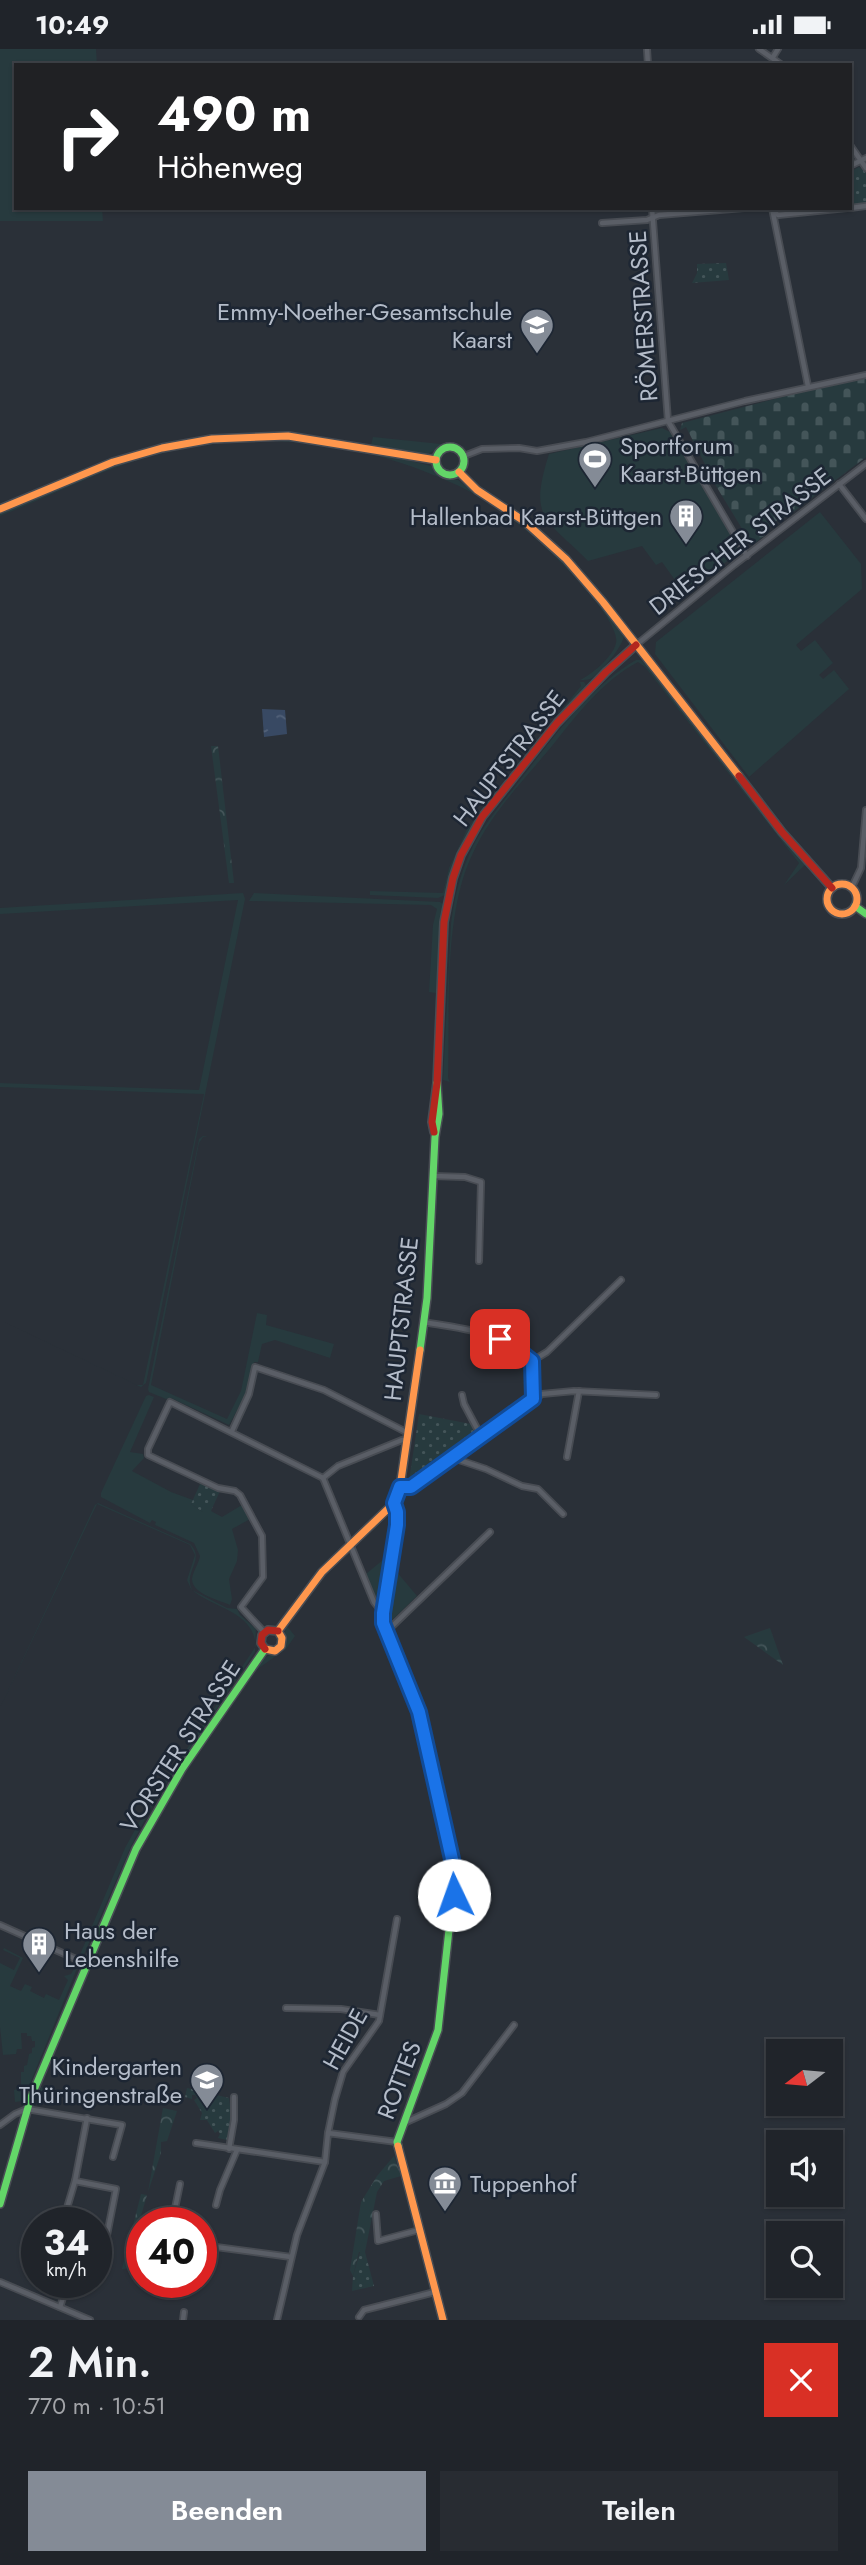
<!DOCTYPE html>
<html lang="de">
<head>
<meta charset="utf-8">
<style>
	body { margin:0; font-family:Jost,sans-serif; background:#282c32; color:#f1f3f6; height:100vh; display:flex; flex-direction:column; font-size:26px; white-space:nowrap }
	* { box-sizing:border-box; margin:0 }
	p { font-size:23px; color:#a2a4a8 }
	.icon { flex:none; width:38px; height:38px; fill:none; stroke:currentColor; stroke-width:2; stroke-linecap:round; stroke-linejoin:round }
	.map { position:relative; height:2271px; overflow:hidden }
	.details { display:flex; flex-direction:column; background:#20242a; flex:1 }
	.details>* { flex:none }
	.guide { position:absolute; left:14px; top:14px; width:838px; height:147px; border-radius:0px; box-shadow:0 2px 5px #0004,0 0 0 2px #3d4147; background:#202124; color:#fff; overflow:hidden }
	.needle { width:46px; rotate:254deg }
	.tools { position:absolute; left:766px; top:1990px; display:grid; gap:14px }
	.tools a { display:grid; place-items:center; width:77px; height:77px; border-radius:0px; background:#20242a; box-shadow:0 2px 5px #0004,0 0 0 2px #3d4147; font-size:35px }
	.speed { position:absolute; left:21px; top:2158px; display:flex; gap:14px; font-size:35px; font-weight:700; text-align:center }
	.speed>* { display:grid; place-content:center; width:91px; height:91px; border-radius:50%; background:#20242a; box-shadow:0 2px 5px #0004,0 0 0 2px #3d4147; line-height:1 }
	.speed small { font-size:18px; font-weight:400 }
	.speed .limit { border:10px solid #d22; background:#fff; color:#111 }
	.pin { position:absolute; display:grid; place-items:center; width:60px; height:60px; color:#fff; margin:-30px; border-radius:14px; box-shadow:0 4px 10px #0006 }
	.me { position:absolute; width:77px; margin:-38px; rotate:357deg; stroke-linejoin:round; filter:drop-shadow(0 0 5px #0008) }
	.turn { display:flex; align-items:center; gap:24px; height:147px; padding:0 28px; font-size:32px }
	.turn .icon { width:91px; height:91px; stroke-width:2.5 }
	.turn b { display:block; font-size:49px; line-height:60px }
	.round { display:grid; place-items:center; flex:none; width:74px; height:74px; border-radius:0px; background:#282c32 }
	.head { display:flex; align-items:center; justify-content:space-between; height:119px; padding:0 28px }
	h1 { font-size:42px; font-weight:600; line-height:52px }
	.action { display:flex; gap:14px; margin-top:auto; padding:14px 28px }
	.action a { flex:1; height:80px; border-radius:0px; background:#848b96; color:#fff; font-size:28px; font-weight:600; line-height:80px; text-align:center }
	.action a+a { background:#282c32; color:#f1f3f6 }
	.status { display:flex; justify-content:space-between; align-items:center; height:49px; padding:0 35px; background:#20242a; direction:ltr }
	.status svg { height:19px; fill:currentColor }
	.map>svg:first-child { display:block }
</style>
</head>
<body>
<div class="status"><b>10:49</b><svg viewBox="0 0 49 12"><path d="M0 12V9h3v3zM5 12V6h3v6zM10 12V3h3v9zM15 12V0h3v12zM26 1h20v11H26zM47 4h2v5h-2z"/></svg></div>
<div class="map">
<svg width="866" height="2271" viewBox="0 0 866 2271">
	<defs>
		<pattern id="forest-crowns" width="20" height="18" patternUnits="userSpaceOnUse" patternTransform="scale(1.75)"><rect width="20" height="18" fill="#273a3e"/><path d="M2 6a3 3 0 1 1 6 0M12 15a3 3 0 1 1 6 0" fill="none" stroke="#445559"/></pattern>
		<pattern id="cemetery-stones" width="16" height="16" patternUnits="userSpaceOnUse" patternTransform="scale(1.75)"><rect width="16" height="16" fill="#273a3e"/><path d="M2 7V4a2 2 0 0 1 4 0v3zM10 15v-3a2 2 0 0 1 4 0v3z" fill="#445559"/></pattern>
		<pattern id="park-dots" width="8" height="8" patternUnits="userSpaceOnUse" patternTransform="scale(1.75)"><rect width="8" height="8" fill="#273a3e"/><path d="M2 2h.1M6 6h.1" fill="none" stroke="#445559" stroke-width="1.8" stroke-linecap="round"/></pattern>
		<pattern id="water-ripples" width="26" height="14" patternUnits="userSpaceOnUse" patternTransform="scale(1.75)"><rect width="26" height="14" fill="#384963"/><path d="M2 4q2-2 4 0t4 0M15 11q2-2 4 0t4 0" fill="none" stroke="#526178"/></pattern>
	</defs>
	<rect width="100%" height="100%" fill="#2a3038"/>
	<!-- grass -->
	<g fill="#273a3e">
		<path d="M0,0H96L97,16H16V159H102L103,172H0Z"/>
		<path d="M662,379L670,383L739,500L738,504L693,538L683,526L675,531L662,513L656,516L642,497L588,512C546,469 528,471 549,405Z"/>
		<path d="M373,388L441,395L453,394L468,399L446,395L428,405L393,401L371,396Z"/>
		<path d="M242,389L310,391L367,401L431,417L444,429L458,431L532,483L564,512L624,586C624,596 602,622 592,629C589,631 584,631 580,631C591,626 613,608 616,594C622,571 548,499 529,484C508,466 483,449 459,437C411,415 359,398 306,394C250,389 192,394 138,411C90,426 46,449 0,467V463C37,450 73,431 110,418C153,402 197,394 242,389Z"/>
		<path d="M820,463L861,515L862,540L796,596L801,602L815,591L833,614L819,626L823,630L834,621L849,640L749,728L655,605L656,593Z"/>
		<path d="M636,611H641L647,616L806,815L784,836L799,814L645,618L638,613C602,632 577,666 552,697C524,731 491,764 473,804C443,865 450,961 448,1029L450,1033L443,1031L451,875C454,848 461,822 473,797C485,773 504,752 520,731C552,690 590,637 636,611Z"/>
		<path d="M580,633H584L586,636L479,768L457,806L445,846L438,849L370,846V842L443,844L449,819L468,778L581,637Z"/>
		<path d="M243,844L245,850L146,1334L141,1338L0,1271L137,1336H143L204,1045L0,1038V1034L199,1041L238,851L0,865V859Z"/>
		<path d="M254,844L440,853L443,855L432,1090L430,1092L436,944L429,943L433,876L437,860L431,856L249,852Z"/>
		<path d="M203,1087H208L203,1088L199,1094L151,1336L227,1370L241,1342L257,1264L267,1266L266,1276L334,1295L330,1309L275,1291L262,1295L258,1313H254L248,1342L229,1376L171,1349L166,1350L149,1343L148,1340L199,1090Z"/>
		<path d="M149,1346L154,1348L130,1403L143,1405L144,1409L132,1422L171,1443L193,1451L191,1455L203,1463L211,1462L222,1468L242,1456L250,1470L232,1480L238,1501L237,1512L229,1530L232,1550L230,1556C219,1551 192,1545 192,1530C193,1522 199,1514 200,1507L194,1494L155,1476L156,1473L152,1471L150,1474L101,1448V1444L146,1347Z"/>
		<path d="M98,1454L190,1495C206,1511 183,1522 192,1541L227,1559L237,1560L240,1566L256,1580L255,1603L157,1748L131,1797L82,1910H78L32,1890L0,1872L79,1908L125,1799L146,1761L256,1597C253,1561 213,1560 191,1540L187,1531L195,1506L190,1496L97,1455L0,1659L95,1456Z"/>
		<path d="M390,1505L383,1541L375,1550L366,1525Z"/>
		<path d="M396,1522L417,1547L391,1572L387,1567Z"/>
		<path d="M286,1576L295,1587L286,1600L256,1621L185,1723L160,1762L142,1799L159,1762L183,1722L264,1609L283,1599Z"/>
		<path d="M140,1803C108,1881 74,1958 40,2036L43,2040L56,2042L55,2048L36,2047L34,2059L32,2058L41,2031Z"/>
		<path d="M4,1899L23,1909L10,1937L21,1942L25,1935L32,1938L30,1942L44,1949L46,1945L59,1951L68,1931L64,1927L71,1925L77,1915L78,1917L23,2052L15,2053L14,2041L21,2039V2023H24V2017L27,2016L29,2005L32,2004V1999L35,1998V1992H32L31,1987H27V1984H21L22,2000H17L16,2005L3,2006L0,1978V1914L14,1921L20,1909L3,1901Z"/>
	</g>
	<!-- forest -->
	<g fill="url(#forest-crowns)">
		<path d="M211,697H218L234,834H229Z"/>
		<path d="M770,1579L783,1616L744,1588Z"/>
		<path d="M163,2059L177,2062L167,2092L161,2093V2104L148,2143Z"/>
		<path d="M394,2107L401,2127L384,2132L377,2143L365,2203H359L353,2227L350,2221L361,2153L377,2127Z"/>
		<path d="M141,2145L147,2146C144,2158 139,2170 138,2181C135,2200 151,2198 132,2219L122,2220Z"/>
	</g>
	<!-- cemetery -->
	<path fill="url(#cemetery-stones)" d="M866,329V408L788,467L780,469L769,478L768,484L752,496L716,437L686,378L680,381L682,374L809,341Z"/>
	<!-- park -->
	<g fill="url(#park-dots)">
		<path d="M859,118L866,124V154L851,156V122Z"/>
		<path d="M726,214L729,231L692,234L697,224V215Z"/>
		<path d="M419,1365L471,1375L474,1384L470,1391L449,1407L445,1403L416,1424L418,1428L412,1433L409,1432Z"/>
		<path d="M201,1433L220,1442L210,1464L203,1463L191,1455Z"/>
		<path d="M187,2039L229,2049L232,2070L227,2091L218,2089L220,2085L218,2082L215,2084L207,2071H200L202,2064L194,2051L197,2049L195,2046H192V2050L185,2048Z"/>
		<path d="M360,2203H365L374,2237L352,2242L353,2227Z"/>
	</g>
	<!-- water -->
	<path fill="url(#water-ripples)" d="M262,660L285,661L287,685L264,688Z"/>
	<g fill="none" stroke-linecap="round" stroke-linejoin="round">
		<!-- street casing -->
		<g stroke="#484c53" stroke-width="8">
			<g id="street">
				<path d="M647,0L648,16"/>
				<path d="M759,0L782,16"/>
				<path d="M773,8L778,0"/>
				<path d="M850,96L866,119"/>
				<path d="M850,117L866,109"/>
				<path d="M652,159L668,372L747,507"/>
				<path d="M772,159L808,337"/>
				<path d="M850,159L866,157"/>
				<path d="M773,162L778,166L847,159"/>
				<path d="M602,174L647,171L659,166L744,159"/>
				<path d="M464,407L482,400L519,399L537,402L586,393L745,352L866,326"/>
				<path d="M839,435L866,470"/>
				<path d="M636,596L734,516L866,415"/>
				<path d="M852,838L861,819L866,761"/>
				<path d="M433,1127L465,1128L481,1133L479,1212"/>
				<path d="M424,1273C461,1280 506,1282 532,1312L547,1303L621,1231"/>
				<path d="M532,1312L533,1349"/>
				<path d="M462,1346L464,1355L481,1387"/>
				<path d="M232,1382L249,1345L255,1318L324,1341L408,1384"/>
				<path d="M567,1408L579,1342"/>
				<path d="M453,1409L486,1420L522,1437L538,1440L563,1465"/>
				<path d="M323,1429L338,1417L402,1391L407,1392"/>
				<path d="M400,1438H411L542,1345L574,1342L656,1346"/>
				<path d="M387,1582L490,1483"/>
				<path d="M264,1583L241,1558L263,1528L262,1487L240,1446L235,1442L218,1439L148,1406V1400L170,1353L323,1429L374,1553L382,1563"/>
				<path d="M0,1876L87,1915"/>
				<path d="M286,1959L341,1960L380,1966"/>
				<path d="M404,2074L446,2055L462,2044L514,1976"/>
				<path d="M0,2076L15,2065L27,2060L122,2076L113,2108"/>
				<path d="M328,2084L335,2050L343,2023L379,1972L397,1870"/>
				<path d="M196,2094L325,2113"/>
				<path d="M229,2100L234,2071V2048"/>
				<path d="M75,2132L116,2140L107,2186"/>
				<path d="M216,2156L220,2141L237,2101"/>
				<path d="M376,2165L378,2192L419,2181"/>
				<path d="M64,2169L75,2132L87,2069"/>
				<path d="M172,2174L180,2135"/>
				<path d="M201,2196L291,2208"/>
				<path d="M96,2217L106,2219"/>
				<path d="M0,2233L90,2271"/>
				<path d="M60,2258L68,2233"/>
				<path d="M359,2268L364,2261L435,2243"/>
				<path d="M183,2271L184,2263"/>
				<path d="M277,2271L297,2186L325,2113L328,2084L397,2093"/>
			</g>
		</g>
		<!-- fast casing -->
		<g stroke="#484c53" stroke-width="10">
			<g id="fast">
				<circle cx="450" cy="412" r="14"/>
				<path d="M855,857L866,865"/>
				<path d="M420,1301L427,1249L435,1088L439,1065L437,1034"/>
				<path d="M394,1454L397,1476L382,1569L419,1663L455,1826L438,1981L397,2093L398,2097"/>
				<path d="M0,2155L31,2048L136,1800L182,1720L265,1600"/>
			</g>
		</g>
		<!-- slow casing -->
		<g stroke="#484c53" stroke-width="10">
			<g id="slow">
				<path d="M459,423L477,441L524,472L566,510L603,553L739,727"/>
				<path d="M0,460L113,413L162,399L212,390L288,387L436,411"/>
				<circle cx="842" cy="850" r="15"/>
				<path d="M278,1582L322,1523L394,1454L400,1438L420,1301"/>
				<path d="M265,1600L275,1602L281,1597L282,1589L278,1582"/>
				<path d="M398,2097L443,2271"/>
			</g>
		</g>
		<!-- jam casing -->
		<g stroke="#484c53" stroke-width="10">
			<g id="jam">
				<path d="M739,727L782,783L832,839"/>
				<path d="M434,1083L432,1073L437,1034L444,873L453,829L461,806L482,768L557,674L606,623L636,596"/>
				<path d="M265,1600L261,1594L262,1586L268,1581L278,1582"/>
			</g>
		</g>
		<!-- street -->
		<use href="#street" stroke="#5a5e66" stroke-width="4.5"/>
		<!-- fast -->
		<use href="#fast" stroke="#63d668" stroke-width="7"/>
		<!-- slow -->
		<use href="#slow" stroke="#ff974d" stroke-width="7"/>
		<!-- jam -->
		<use href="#jam" stroke="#b3261e" stroke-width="7"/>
	</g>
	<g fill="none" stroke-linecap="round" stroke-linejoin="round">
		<!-- route casing -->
		<g stroke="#114b97" stroke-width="18">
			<path id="route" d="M454,1846V1819L419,1663L383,1574V1564L397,1476V1463L394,1454L400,1438H411L533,1350L532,1312L512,1296L500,1290"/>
		</g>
		<!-- route -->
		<use href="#route" stroke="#1a73e8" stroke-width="12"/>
	</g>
	<!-- icons -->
	<defs>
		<g id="school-pin" transform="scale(1.75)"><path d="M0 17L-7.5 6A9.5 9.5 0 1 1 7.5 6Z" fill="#848b96" stroke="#1d2633"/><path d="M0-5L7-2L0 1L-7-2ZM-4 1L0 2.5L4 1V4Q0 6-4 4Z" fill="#fff"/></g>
		<g id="stadium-pin" transform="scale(1.75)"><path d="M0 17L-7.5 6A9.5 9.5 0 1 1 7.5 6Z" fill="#848b96" stroke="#1d2633"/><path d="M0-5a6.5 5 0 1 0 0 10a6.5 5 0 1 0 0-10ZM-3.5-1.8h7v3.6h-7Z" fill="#fff"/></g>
		<g id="building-pin" transform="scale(1.75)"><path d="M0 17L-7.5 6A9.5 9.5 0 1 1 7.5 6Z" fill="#848b96" stroke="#1d2633"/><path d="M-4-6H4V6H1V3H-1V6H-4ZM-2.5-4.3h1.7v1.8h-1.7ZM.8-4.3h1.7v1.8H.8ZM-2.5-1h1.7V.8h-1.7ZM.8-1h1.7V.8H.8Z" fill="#fff"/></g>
		<g id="museum-pin" transform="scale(1.75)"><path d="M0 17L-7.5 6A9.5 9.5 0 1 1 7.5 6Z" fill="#848b96" stroke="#1d2633"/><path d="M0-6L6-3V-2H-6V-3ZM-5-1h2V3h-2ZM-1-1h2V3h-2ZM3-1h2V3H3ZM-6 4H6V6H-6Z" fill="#fff"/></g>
	</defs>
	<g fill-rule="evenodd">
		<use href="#school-pin" x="537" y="276"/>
		<use href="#stadium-pin" x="595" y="410"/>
		<use href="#building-pin" x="686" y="467"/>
		<use href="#building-pin" x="39" y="1895"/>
		<use href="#school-pin" x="207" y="2031"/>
		<use href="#museum-pin" x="445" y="2134"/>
	</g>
	<g text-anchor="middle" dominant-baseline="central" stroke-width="5" stroke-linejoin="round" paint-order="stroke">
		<!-- poi labels -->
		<g font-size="24" fill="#b4bcc9" stroke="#1d2633" text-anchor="end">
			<text x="512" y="262">Emmy-Noether-Gesamtschule<tspan x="512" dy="28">Kaarst</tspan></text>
			<text x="620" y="396" text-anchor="start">Sportforum<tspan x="620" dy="28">Kaarst-Büttgen</tspan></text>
			<text x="662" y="467">Hallenbad Kaarst-Büttgen</text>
			<text x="64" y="1881" text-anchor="start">Haus der<tspan x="64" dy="28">Lebenshilfe</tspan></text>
			<text x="182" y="2017">Kindergarten<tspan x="182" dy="28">Thüringenstraße</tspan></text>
			<text x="470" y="2134" text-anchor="start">Tuppenhof</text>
		</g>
		<!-- street labels -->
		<g font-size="24" fill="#b4bcc9" stroke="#1d2633">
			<text transform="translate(643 267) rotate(-94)">RÖMERSTRASSE</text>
			<text transform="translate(740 492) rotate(-38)">DRIESCHER STRASSE</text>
			<text transform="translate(509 709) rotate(-52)">HAUPTSTRASSE</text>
			<text transform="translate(401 1270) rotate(-84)">HAUPTSTRASSE</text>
			<text transform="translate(180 1697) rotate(-57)">VORSTER STRASSE</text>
			<text transform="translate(345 1990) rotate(-61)">HEIDE</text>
			<text transform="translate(399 2031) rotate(-69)">ROTTES</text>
		</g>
	</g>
</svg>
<div class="tools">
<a><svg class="needle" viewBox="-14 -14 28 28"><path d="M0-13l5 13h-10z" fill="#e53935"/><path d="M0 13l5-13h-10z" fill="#a2a4a8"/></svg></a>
<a><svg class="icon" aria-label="sound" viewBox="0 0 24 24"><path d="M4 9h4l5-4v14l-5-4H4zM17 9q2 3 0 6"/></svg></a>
<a><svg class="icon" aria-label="search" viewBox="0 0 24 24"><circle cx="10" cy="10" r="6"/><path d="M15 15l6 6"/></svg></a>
</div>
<div class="speed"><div>34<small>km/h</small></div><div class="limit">40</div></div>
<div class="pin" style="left:500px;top:1290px;background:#d93025"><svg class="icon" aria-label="arrive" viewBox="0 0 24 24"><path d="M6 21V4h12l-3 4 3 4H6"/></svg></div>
<svg class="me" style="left:454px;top:1846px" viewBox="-20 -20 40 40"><circle r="19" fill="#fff"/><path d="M0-13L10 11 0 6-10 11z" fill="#1a73e8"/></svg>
<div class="guide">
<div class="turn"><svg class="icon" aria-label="right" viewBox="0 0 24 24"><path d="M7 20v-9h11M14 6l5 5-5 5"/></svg><div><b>490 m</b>Höhenweg</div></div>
</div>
</div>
<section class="details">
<div class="head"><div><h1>2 Min.</h1><p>770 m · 10:51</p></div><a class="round" style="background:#d93025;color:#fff"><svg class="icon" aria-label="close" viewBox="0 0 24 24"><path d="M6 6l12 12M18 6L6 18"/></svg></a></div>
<div class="action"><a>Beenden</a><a>Teilen</a></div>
</section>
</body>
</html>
